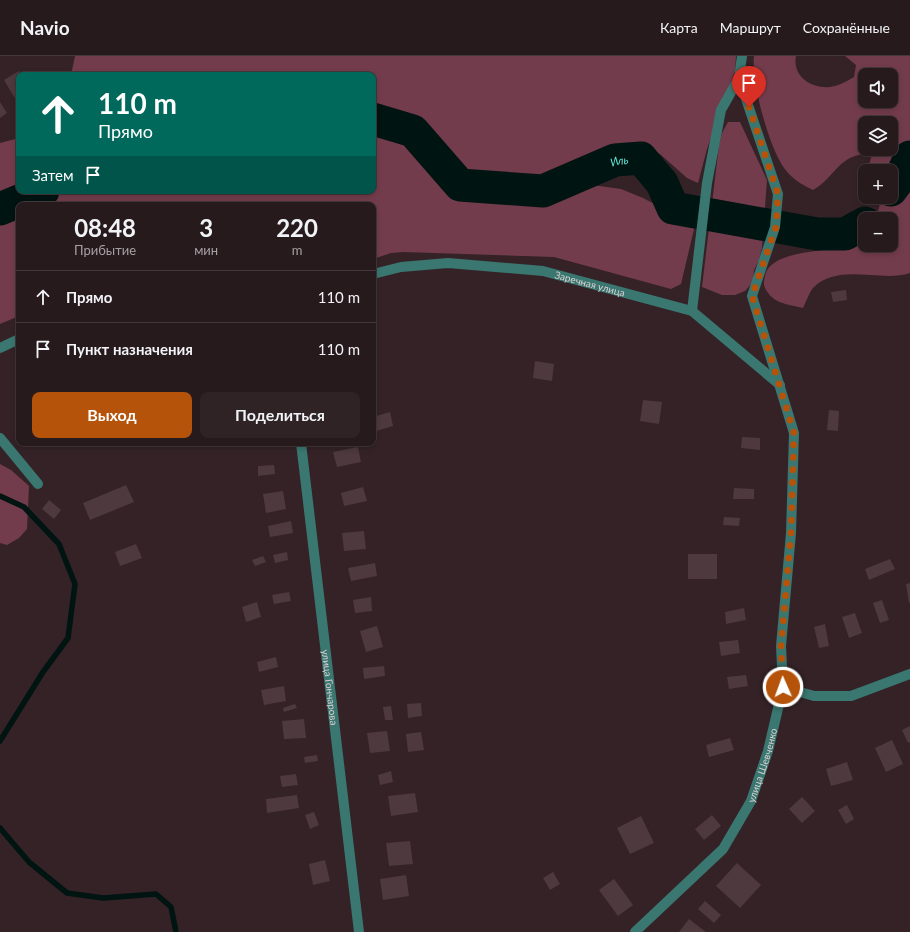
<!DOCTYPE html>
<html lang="ru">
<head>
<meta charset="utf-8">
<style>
	body { margin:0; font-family:Lato,sans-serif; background:#2f2326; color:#f1f3f6; height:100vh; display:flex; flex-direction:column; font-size:15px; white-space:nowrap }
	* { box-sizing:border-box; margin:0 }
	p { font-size:13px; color:#a4a1a4 }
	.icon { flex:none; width:22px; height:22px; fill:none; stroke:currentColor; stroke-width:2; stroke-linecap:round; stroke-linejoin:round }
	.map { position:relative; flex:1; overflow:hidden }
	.side { position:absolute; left:16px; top:146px; width:360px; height:244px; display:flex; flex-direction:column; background:#271a1d; border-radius:8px; box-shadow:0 2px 6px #0003,0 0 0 1px #43383b }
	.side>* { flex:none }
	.top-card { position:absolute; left:16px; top:16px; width:360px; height:122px; border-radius:8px; box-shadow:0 2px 6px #0003,0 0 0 1px #43383b; background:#00695c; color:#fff; overflow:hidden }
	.controls { position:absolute; left:858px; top:12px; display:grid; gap:8px }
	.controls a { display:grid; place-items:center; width:40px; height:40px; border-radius:8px; background:#271a1d; box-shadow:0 2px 6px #0003,0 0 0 1px #43383b; font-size:20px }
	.pin { position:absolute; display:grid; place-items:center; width:34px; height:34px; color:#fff; margin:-41px -17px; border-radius:50% 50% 50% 0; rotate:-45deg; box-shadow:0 0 4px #0007 }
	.pin .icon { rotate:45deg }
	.me { position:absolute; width:44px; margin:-22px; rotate:358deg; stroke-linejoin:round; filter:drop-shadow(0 0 3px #0008) }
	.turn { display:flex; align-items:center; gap:14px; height:84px; padding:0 16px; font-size:18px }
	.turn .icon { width:52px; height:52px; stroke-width:2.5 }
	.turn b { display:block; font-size:28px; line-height:34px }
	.then { display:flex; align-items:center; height:38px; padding:0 16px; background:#0003; gap:8px; font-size:15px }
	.eta { display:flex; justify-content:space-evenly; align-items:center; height:68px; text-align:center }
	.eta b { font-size:24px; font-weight:700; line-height:28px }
	.button { display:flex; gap:8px; margin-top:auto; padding:8px 16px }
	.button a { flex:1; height:46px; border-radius:8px; background:#b45309; color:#fff; font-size:16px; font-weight:700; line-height:46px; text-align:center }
	.button a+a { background:#2f2326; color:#f1f3f6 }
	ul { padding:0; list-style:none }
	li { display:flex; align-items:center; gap:12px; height:52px; padding:0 16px; border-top:1px solid #43383b }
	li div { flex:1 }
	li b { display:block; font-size:15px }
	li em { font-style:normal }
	header { display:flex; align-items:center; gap:24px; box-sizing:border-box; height:56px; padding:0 20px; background:#271a1d; border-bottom:1px solid #43383b }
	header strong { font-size:19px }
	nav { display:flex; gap:22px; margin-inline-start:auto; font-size:14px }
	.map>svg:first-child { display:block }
</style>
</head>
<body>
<header>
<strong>Navio</strong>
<nav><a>Карта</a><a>Маршрут</a><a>Сохранённые</a></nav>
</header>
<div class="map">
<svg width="910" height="876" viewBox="0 0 910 876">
	<rect width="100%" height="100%" fill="#342227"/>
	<!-- green -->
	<g fill="#733c4c" fill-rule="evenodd">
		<path d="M75,0H736L735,15L707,93L698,127L687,122L660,98L592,100L585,128L621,133L643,142L695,169L681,228L671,233L554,201L403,196L391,197L373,203V149H19V217L17,218L19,260L0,268V87L19,82V135H373V19H71Z"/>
		<path d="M754,0H796C792,20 811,33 830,31C838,30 846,26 854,21L856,9L845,0H910V217C880,227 839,206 813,232C809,237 806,246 803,252C787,248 773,248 765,232C763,228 764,224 765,220C770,195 821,196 841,191C850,188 858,182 865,177V189H891V163H876L881,144L880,141H891V115H870L869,109L872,98C839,96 837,120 813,134C802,129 791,122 784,112C769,91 751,26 754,0ZM865,19H891V45H865ZM865,67H891V93H865Z"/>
		<path d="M728,66H740L767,124L762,192L759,204L754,214L753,226L745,235L735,239H722L702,231L719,89L722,77Z"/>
		<path d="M0,408L11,414L29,430L27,473L19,482L7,489L0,487Z"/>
	</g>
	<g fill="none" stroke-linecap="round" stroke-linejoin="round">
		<!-- stream -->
		<g stroke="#001412" stroke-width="5.5">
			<path d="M0,440L24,451L59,488L75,528L68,582L43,616L0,685"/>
			<path d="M0,772L29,806L67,837L103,842L156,838L171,851L176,876"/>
		</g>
		<!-- river -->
		<g stroke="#001412" stroke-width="33">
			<path id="s1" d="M373,63L413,75L460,129L543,135L615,104L641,102L662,127L673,152L817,178H845L865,167"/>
			<path d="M891,134L902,119L910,101"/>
			<path d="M0,153L43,135"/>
		</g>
	</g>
	<!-- building -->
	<g fill="#4d393e">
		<path d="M19,15L21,19H19V42L16,44L4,24Z"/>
		<path d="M0,46L7,57L0,62Z"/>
		<path d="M846,234L847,244L833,246L831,236Z"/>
		<path d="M535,305L554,308L552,325L533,322Z"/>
		<path d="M643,344L662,346L659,368L640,365Z"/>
		<path d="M829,354L839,355L838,375L827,374Z"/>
		<path d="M390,356L393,370L373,376V361Z"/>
		<path d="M742,381L760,382V394L741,392Z"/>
		<path d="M358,391L361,406L337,411L333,396Z"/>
		<path d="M274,409L275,418L258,420V410Z"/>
		<path d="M126,429L134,446L90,464L83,447Z"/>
		<path d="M363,431L367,445L344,450L341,437Z"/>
		<path d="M734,432L754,433V443H733Z"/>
		<path d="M283,435L286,453L266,457L263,438Z"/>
		<path d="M49,444L61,454L54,463L42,453Z"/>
		<path d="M724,461L740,462L739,470L723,469Z"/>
		<path d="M291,465L293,477L270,481L268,470Z"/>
		<path d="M364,475L366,493L344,495L342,477Z"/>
		<path d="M136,488L142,502L120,510L115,496Z"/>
		<path d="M287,496L288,504L275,507L273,499Z"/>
		<rect x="688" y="498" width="29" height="25"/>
		<path d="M263,500L266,506L255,510L252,504Z"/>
		<path d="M890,503L895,513L869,524L865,513Z"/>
		<path d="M375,507L377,520L351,525L348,512Z"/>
		<path d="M910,527V547H909L906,528Z"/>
		<path d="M289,536L291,545L274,548L272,539Z"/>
		<path d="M371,541L372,555L355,557L353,544Z"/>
		<path d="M882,544L889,564L880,567L873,547Z"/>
		<path d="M257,546L261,561L246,566L242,551Z"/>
		<path d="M744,552L746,564L726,568L725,556Z"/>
		<path d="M855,557L862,577L849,582L842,561Z"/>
		<path d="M825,568L829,590L819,592L814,571Z"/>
		<path d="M377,570L383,591L366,596L360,575Z"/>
		<path d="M738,584L740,597L721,600L719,586Z"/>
		<path d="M276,601L278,611L259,616L257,606Z"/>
		<path d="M384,610L385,620L364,623L363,612Z"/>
		<path d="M746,619L748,630L729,633L727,621Z"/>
		<path d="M284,630L286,645L264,649L261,634Z"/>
		<path d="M421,647L422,660L408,662L407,648Z"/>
		<path d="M295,648L297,652L284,656L283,652Z"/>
		<path d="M391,650L393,664H385L383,651Z"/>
		<path d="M304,663L306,682L284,683L282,665Z"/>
		<path d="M910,670V686L908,687L902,674Z"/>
		<path d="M387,675L390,695L370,697L367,677Z"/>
		<path d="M421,676L424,694L408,696L406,678Z"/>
		<path d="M730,682L734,694L709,701L706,689Z"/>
		<path d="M892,684L903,708L886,716L875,692Z"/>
		<path d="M317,699L318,705L305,707L304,701Z"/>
		<path d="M847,706L853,724L831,730L826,713Z"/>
		<path d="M391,715L393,726L380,729L378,719Z"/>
		<path d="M296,718L298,729L282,731L280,720Z"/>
		<path d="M415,737L418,756L391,760L388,740Z"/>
		<path d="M297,739L299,752L267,757L266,743Z"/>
		<path d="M802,741L815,755L802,767L789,753Z"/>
		<path d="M847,749L854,763L846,768L838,754Z"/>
		<path d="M314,756L319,769L310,773L305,759Z"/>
		<path d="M712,759L721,770L704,784L695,773Z"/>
		<path d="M641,760L654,787L630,798L617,772Z"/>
		<path d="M410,785L413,808L389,810L386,787Z"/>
		<path d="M325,804L330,825L313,829L309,808Z"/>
		<path d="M737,807L761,829L740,852L716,830Z"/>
		<path d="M553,816L560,828L550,834L543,822Z"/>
		<path d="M406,819L409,840L383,844L380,823Z"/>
		<path d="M614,823L633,849L618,860L599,834Z"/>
		<path d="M705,845L721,859L714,867L698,853Z"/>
		<path d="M689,863L706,876H679Z"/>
	</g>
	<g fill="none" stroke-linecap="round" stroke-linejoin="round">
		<!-- minor -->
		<g stroke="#397770" stroke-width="10">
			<path d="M739,22L778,138L775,171L752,240L794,377L791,477L781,590L783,631"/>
			<path id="s2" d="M373,218L401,211L448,207L543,215L692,255L780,329"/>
			<path d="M692,255L707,127L721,54L739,22L742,0"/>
			<path d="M0,292L19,283"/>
			<path d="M0,382L38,428"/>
			<path id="s3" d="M301,387L359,876"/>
			<path id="s4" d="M635,876L723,793L751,745L768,695L783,631L814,640H851L910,618"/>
		</g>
	</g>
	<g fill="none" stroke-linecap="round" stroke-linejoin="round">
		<!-- route -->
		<path stroke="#b45309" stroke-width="7" stroke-dasharray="0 12.6" d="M749,51L778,138L776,171L752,240L794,377L791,477L781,590L783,631"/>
	</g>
	<g text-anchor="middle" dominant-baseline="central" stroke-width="3" stroke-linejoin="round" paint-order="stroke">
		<!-- street labels -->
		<g font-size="10" fill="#dcd0d2" stroke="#2a191d">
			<text stroke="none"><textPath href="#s2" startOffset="220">Заречная улица</textPath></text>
			<text stroke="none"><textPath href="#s3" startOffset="246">улица Гончарова</textPath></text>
			<text stroke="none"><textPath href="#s4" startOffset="214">улица Шевченко</textPath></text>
		</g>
		<!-- water labels -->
		<g font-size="11" font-style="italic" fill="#62e3d4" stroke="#2a191d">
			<text stroke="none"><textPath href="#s1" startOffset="279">Иль</textPath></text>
		</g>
	</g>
</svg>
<div class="controls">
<a><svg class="icon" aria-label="sound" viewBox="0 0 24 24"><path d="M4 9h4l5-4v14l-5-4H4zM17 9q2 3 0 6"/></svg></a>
<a><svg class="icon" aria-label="layers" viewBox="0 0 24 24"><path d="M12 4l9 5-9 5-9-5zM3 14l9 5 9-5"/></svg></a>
<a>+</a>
<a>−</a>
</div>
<div class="pin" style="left:749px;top:51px;background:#d93025"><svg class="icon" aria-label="arrive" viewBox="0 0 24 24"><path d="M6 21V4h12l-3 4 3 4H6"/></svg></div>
<svg class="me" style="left:783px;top:631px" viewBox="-20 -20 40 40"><circle r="17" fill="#b45309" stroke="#fff" stroke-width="3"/><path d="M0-11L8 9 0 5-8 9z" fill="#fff"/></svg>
<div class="top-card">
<div class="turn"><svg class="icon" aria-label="ahead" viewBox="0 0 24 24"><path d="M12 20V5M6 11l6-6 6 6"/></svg><div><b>110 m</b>Прямо</div></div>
<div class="then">Затем<svg class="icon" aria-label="arrive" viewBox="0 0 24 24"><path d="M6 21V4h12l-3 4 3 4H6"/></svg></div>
</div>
<section class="side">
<div class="eta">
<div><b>08:48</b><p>Прибытие</p></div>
<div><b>3</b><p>мин</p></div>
<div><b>220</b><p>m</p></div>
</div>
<ul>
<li><svg class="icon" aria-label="ahead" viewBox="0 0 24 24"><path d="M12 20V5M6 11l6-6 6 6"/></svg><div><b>Прямо</b></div><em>110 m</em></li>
<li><svg class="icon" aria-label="arrive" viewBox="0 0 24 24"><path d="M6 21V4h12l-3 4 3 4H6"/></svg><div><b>Пункт назначения</b></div><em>110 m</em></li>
</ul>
<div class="button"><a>Выход</a><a>Поделиться</a></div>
</section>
</div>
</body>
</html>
